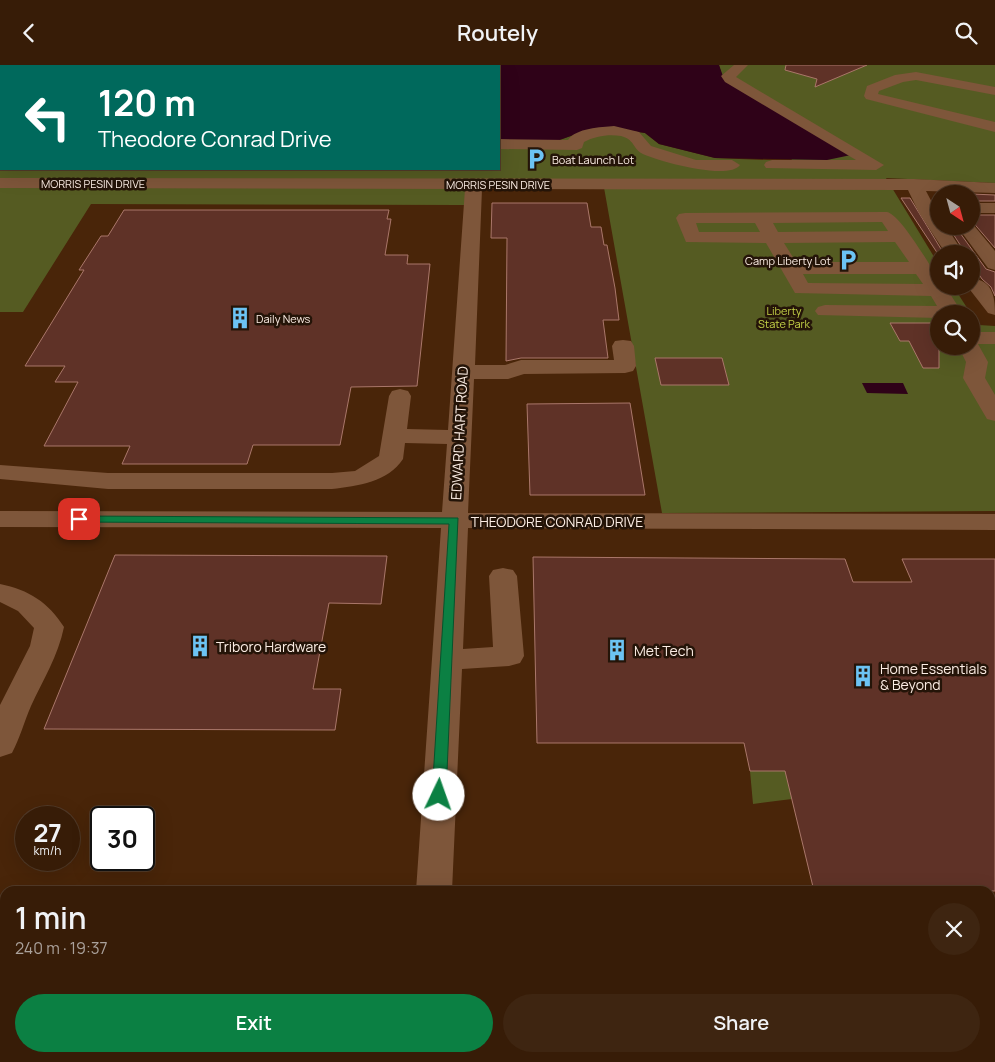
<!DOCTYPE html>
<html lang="en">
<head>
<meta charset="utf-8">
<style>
	body { margin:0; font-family:Manrope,sans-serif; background:#3e2511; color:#f1f3f6; height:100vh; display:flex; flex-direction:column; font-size:19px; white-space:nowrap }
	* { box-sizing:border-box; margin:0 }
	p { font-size:16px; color:#aaa19b }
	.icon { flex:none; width:28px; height:28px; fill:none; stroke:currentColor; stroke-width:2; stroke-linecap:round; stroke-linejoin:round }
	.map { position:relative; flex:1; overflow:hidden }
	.panel { position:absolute; left:0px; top:821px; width:995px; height:176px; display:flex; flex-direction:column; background:#371c07; border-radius:15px 15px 0 0; box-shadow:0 5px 20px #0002,0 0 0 1px #513a28 }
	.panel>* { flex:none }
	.top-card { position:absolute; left:0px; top:0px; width:500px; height:105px; box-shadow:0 5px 20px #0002,0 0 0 1px #513a28; background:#00695c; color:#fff; overflow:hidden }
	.needle { width:32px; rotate:144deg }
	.controls { position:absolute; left:930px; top:120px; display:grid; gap:10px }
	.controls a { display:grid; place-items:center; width:50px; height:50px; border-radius:50%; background:#371c07; box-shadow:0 5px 20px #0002,0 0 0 1px #513a28; font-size:25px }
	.speed { position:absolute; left:15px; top:741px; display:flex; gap:10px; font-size:25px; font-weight:700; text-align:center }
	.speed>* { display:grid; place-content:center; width:65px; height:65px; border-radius:50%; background:#371c07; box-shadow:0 5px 20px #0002,0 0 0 1px #513a28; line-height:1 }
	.speed small { font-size:12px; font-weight:400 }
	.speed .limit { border:2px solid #111; border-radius:8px; background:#fff; color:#111 }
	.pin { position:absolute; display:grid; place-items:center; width:42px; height:42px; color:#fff; margin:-21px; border-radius:10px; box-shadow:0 2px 8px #0006 }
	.me { position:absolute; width:55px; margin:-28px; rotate:3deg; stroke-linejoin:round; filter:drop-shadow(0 0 4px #0008) }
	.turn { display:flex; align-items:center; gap:18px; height:105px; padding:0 15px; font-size:22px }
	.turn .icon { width:65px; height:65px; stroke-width:2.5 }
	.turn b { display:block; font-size:35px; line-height:42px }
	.round { display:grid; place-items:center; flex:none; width:52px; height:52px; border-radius:26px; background:#3e2511 }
	.summary { display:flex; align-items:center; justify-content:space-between; height:85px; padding:0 15px }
	h1 { font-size:30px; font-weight:600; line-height:38px }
	.cta { display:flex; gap:10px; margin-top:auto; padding:10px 15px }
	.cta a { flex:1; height:58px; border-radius:30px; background:#0b8043; color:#fff; font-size:20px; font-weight:600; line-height:58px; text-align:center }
	.cta a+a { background:#3e2511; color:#f1f3f6 }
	header { display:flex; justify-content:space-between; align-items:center; height:65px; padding:0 15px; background:#371c07; font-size:22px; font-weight:600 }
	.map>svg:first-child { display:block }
</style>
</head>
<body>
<header><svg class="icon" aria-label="back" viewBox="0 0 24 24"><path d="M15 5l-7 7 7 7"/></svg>Routely<svg class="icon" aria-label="search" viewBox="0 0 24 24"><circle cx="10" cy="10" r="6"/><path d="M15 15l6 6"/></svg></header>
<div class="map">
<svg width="995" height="997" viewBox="0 0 995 997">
	<rect width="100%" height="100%" fill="#492509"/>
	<!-- green -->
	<g fill="#555b22">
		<path d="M719,0H995V118L886,113L939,200V221H953L971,249H939V281H971V249L979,260L995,261V446L662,448L603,117H470L464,140L91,139L23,247H0V80L1,104H499V77H554L579,68L632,66L645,68L659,79L715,93L793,96L723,14Z"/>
		<path d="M750,706H995L903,720L753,739Z"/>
	</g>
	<!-- water -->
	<g fill="#2f0218">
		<path d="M0,0H719L724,14L851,90L827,95L715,93L659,79L645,68L632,66L579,68L554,77H499V1H1L0,80Z"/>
		<path d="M862,318H903L908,329L867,328Z"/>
	</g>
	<!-- building -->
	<g fill="#5f3227" stroke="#aa776a">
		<path d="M786,0H867L815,22L817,14L785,5Z"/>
		<path d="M971,129L995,130V136H971Z"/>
		<path d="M901,133H910L944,189H938Z"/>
		<path d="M492,138H587L591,162H601L604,180H607L615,223L619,255H603L608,293H521L506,296L507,173H491Z"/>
		<path d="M124,145H389L387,154H391L385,190H408L407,199H430L417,321L351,322L340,380H253L247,399H122L130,381H44L78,317H55L65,301H25L84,205H79L101,171H108Z"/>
		<path d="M971,150H995V183L971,155Z"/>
		<path d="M948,161H955L986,204L995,207V231L991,222L982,214L971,198V189H966Z"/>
		<path d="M890,258H939V303H923L909,276H900Z"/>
		<path d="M655,293H722L729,320H661Z"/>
		<path d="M630,338L645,430H530L527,339Z"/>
		<path d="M115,490L387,491L381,539L329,538L313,624H341L335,665L44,664Z"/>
		<path d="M533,492L845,494L853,517H912L902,494H995V826H814L785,706H750L744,678H537Z"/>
	</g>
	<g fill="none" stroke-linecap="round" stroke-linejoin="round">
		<!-- minor -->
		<g fill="#7e563a" fill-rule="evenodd">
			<path d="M734,0H748L736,12L884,100L876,105L766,103L764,100L766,97L772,95H856L725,17L721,11Z"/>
			<path d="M916,7L995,22V30L916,15L903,17L879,26L878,29L995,57V67L866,34L864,31L867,21L895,10Z"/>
			<path d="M614,61L639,67L651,81L696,95H732L740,100C729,116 656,96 641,88C633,83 634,74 621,71C609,69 595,71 584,77L582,83L577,85L499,84V74L568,75C576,63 601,62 614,61Z"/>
			<rect x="0" y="80" width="1" height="10"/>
			<path d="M0,113L914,114L995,118V128L926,126L939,151V161H946L964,189H946L919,148L908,125L482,124L475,300H505L521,295H614L612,281L615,276L623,275L631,276L634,281L636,301L633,306L625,308L524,309L508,314H474L468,448L995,449V465L468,463L463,584L493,582L489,511L493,505L503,503L513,505L517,511L524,591L520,598L509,601L462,604L452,826H416L441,463L0,462V446L442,447L447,379L405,378L403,394C388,417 358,421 332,424H108L0,414V400L108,408H332L355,406L379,391L389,331L392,326L400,324L408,326L411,331L407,364L448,365L465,124L0,123Z"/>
			<rect x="971" y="138" width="24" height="10"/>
			<path d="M887,147C901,150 929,200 939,214V221H945L963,249H939V253L818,250L815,246L818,242L825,240L937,241L931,231L795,228L766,178L686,177L676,153L679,149L685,148ZM882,157L888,166L778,167L773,158ZM696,158H755L760,167H699ZM895,177L909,197H796L784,178ZM803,209H916L923,219L808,218Z"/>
			<path d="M971,157L995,186V205L988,203L957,161H971Z"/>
			<path d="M976,214C994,218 995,235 995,250L988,248L967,221H971V215Z"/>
			<path d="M971,267H995V279H978L988,297L985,313L995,330V356L987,354L963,313L966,297L958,281H971Z"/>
			<path d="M0,519C29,525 48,537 64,562C58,591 43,615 31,641C24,657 20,673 12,688L0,692V640L30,581L34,563L18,546L0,537Z"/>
			<rect x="403" y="992" width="42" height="5"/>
		</g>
	</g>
	<!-- route -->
	<path fill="#0b8043" stroke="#07532c" d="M79,451L458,453L446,730L444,733H434L432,730L449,459L75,457V452Z"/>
	<!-- icons -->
	<defs>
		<g id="parking-bare" transform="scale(1.725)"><path d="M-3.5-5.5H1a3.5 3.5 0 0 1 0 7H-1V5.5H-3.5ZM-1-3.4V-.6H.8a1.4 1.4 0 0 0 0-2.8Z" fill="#6cc3f3" stroke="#241408" stroke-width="2.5" paint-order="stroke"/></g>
		<g id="building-bare" transform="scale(1.725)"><path d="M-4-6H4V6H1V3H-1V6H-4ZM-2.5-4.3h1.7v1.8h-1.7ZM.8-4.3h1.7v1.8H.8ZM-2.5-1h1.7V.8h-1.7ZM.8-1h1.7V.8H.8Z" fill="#6cc3f3" stroke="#241408" stroke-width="2.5" paint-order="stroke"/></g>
	</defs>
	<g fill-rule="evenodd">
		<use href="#parking-bare" x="536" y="94"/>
		<use href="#parking-bare" x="848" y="195"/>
		<use href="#building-bare" x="240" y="253"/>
		<use href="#building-bare" x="200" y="581"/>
		<use href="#building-bare" x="617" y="585"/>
		<use href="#building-bare" x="863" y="611"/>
	</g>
	<g text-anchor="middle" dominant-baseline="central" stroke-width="5" stroke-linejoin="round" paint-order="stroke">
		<!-- far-poi labels -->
		<g font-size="11" fill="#fcede4" stroke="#241408" text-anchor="start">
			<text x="552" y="94">Boat Launch Lot</text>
			<text x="831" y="195" text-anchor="end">Camp Liberty Lot</text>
			<text x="256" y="253">Daily News</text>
		</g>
		<!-- far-street labels -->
		<g font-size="11" fill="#fcede4" stroke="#241408">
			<text x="93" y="118">MORRIS PESIN DRIVE</text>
			<text x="498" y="119">MORRIS PESIN DRIVE</text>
		</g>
		<!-- far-park labels -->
		<g font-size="11" fill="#c4d247" stroke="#241408">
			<text x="784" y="245">Liberty<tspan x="784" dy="13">State Park</tspan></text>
		</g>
		<!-- street labels -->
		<g font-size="14" fill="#fcede4" stroke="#241408">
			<text transform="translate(459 368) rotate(-87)">EDWARD HART ROAD</text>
			<text x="557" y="456">THEODORE CONRAD DRIVE</text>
		</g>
		<!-- poi labels -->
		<g font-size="14" fill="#fcede4" stroke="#241408" text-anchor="start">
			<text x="216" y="581">Triboro Hardware</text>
			<text x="634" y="585">Met Tech</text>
			<text x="880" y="603">Home Essentials<tspan x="880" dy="16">&amp; Beyond</tspan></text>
		</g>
	</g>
</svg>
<div class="controls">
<a><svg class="needle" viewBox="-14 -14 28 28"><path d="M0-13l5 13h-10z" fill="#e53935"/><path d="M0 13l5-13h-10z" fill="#aaa19b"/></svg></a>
<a><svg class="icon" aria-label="sound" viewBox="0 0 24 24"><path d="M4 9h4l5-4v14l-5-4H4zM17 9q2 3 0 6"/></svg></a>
<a><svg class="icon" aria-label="search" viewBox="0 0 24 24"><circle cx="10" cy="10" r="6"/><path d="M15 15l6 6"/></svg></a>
</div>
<div class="speed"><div>27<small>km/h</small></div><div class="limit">30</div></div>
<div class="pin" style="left:79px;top:454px;background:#d93025"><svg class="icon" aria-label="arrive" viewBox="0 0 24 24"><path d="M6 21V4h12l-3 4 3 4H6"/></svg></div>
<svg class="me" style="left:439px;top:730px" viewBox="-20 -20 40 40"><circle r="19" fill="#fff"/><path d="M0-13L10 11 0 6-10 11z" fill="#0b8043"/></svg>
<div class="top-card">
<div class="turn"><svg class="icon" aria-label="left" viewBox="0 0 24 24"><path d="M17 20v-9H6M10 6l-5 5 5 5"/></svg><div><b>120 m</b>Theodore Conrad Drive</div></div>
</div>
<section class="panel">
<div class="summary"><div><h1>1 min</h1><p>240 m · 19:37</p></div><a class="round"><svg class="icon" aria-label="close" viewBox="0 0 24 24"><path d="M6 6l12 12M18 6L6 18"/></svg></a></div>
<div class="cta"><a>Exit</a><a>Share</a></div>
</section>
</div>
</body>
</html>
